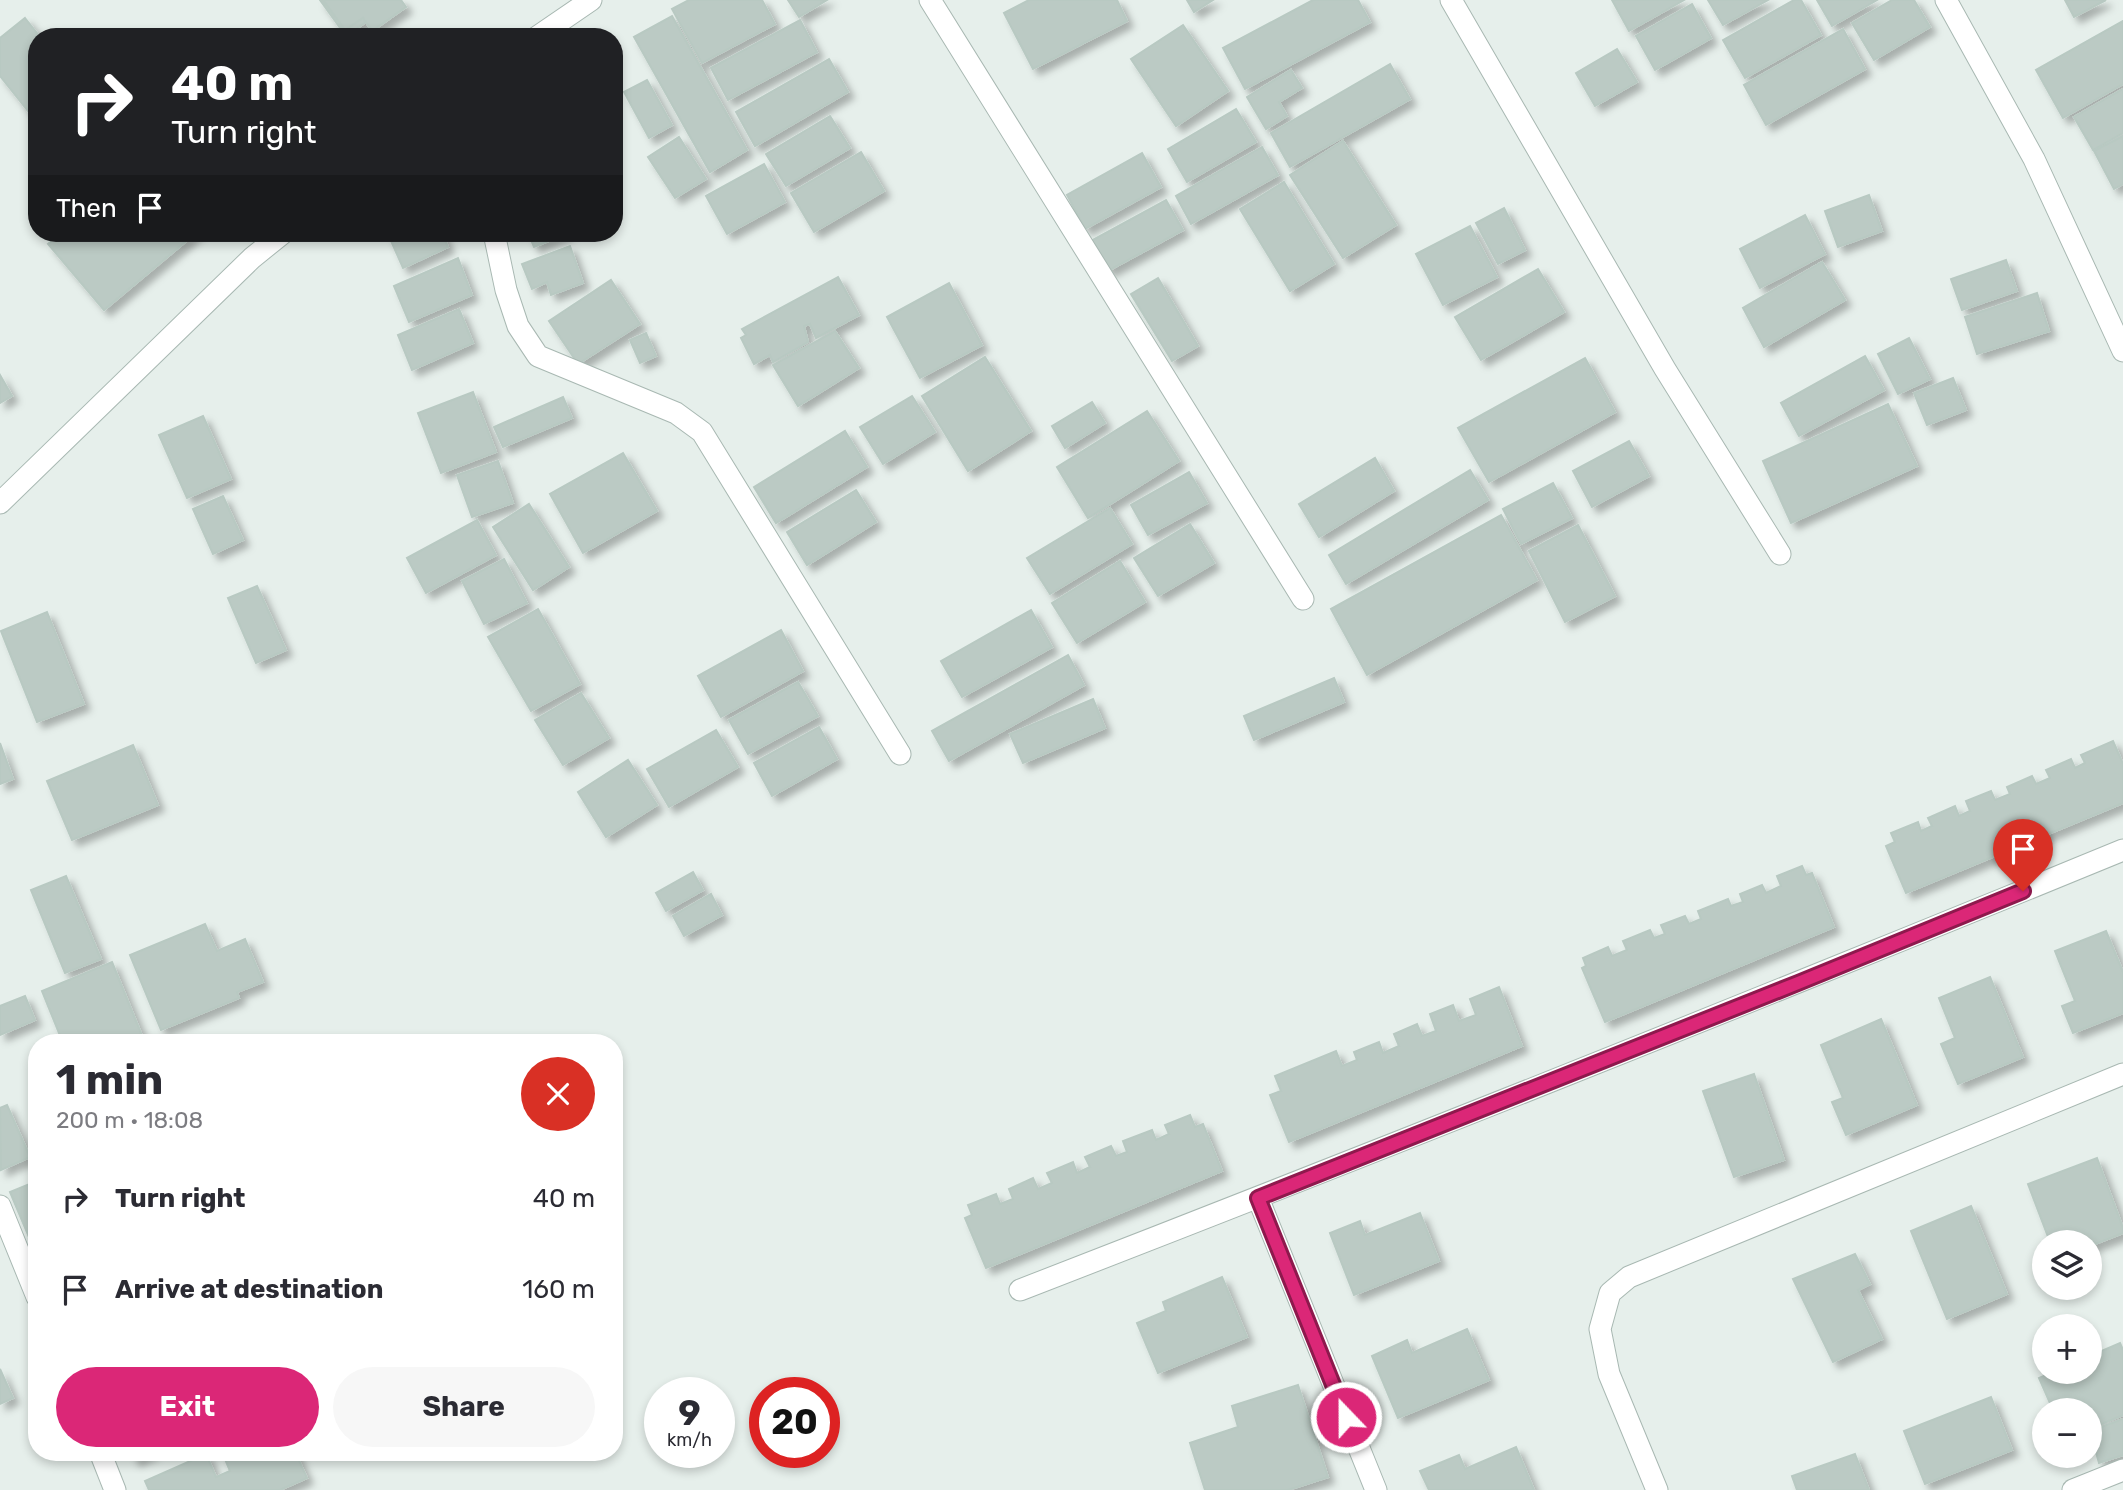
<!DOCTYPE html>
<html lang="en">
<head>
<meta charset="utf-8">
<style>
	body { margin:0; font-family:Rubik,sans-serif; background:#f7f7f7; color:#2b2b33; height:100vh; display:flex; flex-direction:column; font-size:26px; white-space:nowrap }
	* { box-sizing:border-box; margin:0 }
	p { font-size:23px; color:#7c7c81 }
	.icon { flex:none; width:38px; height:38px; fill:none; stroke:currentColor; stroke-width:2; stroke-linecap:round; stroke-linejoin:round }
	.map { position:relative; flex:1; overflow:hidden }
	.side { position:absolute; left:28px; top:1034px; width:595px; height:427px; display:flex; flex-direction:column; background:#fff; border-radius:28px; box-shadow:0 4px 10px #0003 }
	.side>* { flex:none }
	.hud { position:absolute; left:28px; top:28px; width:595px; height:214px; border-radius:28px; box-shadow:0 4px 10px #0003; background:#202124; color:#fff; overflow:hidden }
	.controls { position:absolute; left:2032px; top:1230px; display:grid; gap:14px }
	.controls a { display:grid; place-items:center; width:70px; height:70px; border-radius:50%; background:#fff; box-shadow:0 4px 10px #0003; font-size:35px }
	.speed { position:absolute; left:644px; top:1377px; display:flex; gap:14px; font-size:35px; font-weight:700; text-align:center }
	.speed>* { display:grid; place-content:center; width:91px; height:91px; border-radius:50%; background:#fff; box-shadow:0 4px 10px #0003; line-height:1 }
	.speed small { font-size:18px; font-weight:400 }
	.speed .limit { border:10px solid #d22; background:#fff; color:#111 }
	.pin { position:absolute; display:grid; place-items:center; width:60px; height:60px; color:#fff; margin:-72px -30px; border-radius:50% 50% 50% 0; rotate:-45deg; box-shadow:0 0 7px #0007 }
	.pin .icon { rotate:45deg }
	.me { position:absolute; width:77px; margin:-38px; rotate:338deg; stroke-linejoin:round; filter:drop-shadow(0 0 5px #0008) }
	.turn { display:flex; align-items:center; gap:24px; height:147px; padding:0 28px; font-size:32px }
	.turn .icon { width:91px; height:91px; stroke-width:2.5 }
	.turn b { display:block; font-size:49px; line-height:60px }
	.then { display:flex; align-items:center; height:66px; padding:0 28px; background:#0003; gap:14px; font-size:26px }
	.round { display:grid; place-items:center; flex:none; width:74px; height:74px; border-radius:37px; background:#f7f7f7 }
	.summary { display:flex; align-items:center; justify-content:space-between; height:119px; padding:0 28px }
	h1 { font-size:42px; font-weight:700; line-height:52px }
	.button { display:flex; gap:14px; margin-top:auto; padding:14px 28px }
	.button a { flex:1; height:80px; border-radius:42px; background:#db2777; color:#fff; font-size:28px; font-weight:700; line-height:80px; text-align:center }
	.button a+a { background:#f7f7f7; color:#2b2b33 }
	ul { padding:0; list-style:none }
	li { display:flex; align-items:center; gap:21px; height:91px; padding:0 28px }
	li div { flex:1 }
	li b { display:block; font-size:26px }
	li em { font-style:normal }
	.map>svg:first-child { display:block }
</style>
</head>
<body>
<div class="map">
<svg width="2123" height="1490" viewBox="0 0 2123 1490">
	<defs>
		<filter id="shadow"><feDropShadow dx="6" dy="6" stdDeviation="3.5" flood-color="#0004"/></filter>
	</defs>
	<rect width="100%" height="100%" fill="#e6efeb"/>
	<!-- building -->
	<g fill="#bbcac4" stroke="#b8c9c2" stroke-width="2" filter="url(#shadow)">
		<path d="M320,0H399L404,7L372,30L366,22L346,36Z"/>
		<path d="M323,0H401L406,7L372,31L363,18L345,30Z"/>
		<path d="M689,0H762L775,24L702,63L672,9Z"/>
		<path d="M788,0H827L799,17Z"/>
		<path d="M1029,0H1117L1127,21L1033,69L1004,13Z"/>
		<path d="M1187,0H1213L1194,12Z"/>
		<path d="M1313,0H1358L1370,22L1245,89L1223,48Z"/>
		<path d="M1612,0H1684L1629,31Z"/>
		<path d="M1708,0H1768L1723,25Z"/>
		<path d="M1794,0H1801L1821,35L1745,78L1723,40Z"/>
		<path d="M1817,0H1877L1832,26Z"/>
		<path d="M1892,0H1914L1930,27L1874,60L1852,23Z"/>
		<path d="M2065,0H2106L2074,17Z"/>
		<path d="M1692,4L1711,38L1655,70L1636,36Z"/>
		<path d="M672,16L747,150L710,172L634,37Z"/>
		<path d="M25,18L40,37H37L36,121L0,76V38Z"/>
		<path d="M800,20L817,52L728,100L711,68Z"/>
		<path d="M2123,21V84L2063,118L2036,70Z"/>
		<path d="M1183,25L1228,91L1176,126L1131,59Z"/>
		<path d="M1843,29L1865,69L1766,125L1744,85Z"/>
		<path d="M1617,49L1637,82L1595,106L1576,73Z"/>
		<path d="M829,59L848,92L755,146L736,112Z"/>
		<path d="M1390,64L1410,99L1290,167L1271,133Z"/>
		<path d="M1291,70L1302,88L1279,102L1287,116L1266,129L1247,97Z"/>
		<path d="M647,80L672,125L649,138L624,92Z"/>
		<path d="M2123,89V133L2093,150L2074,117Z"/>
		<path d="M1236,109L1256,142L1187,182L1168,149Z"/>
		<path d="M830,116L850,148L786,186L766,154Z"/>
		<path d="M2123,136V184L2114,189L2094,151Z"/>
		<path d="M679,137L706,179L675,198L648,157Z"/>
		<path d="M1343,141L1396,225L1343,258L1290,175Z"/>
		<path d="M1262,147L1278,175L1191,224L1176,196Z"/>
		<path d="M861,152L884,191L814,232L791,193Z"/>
		<path d="M1142,153L1161,187L1085,229L1067,195Z"/>
		<path d="M764,164L785,202L727,234L706,196Z"/>
		<path d="M1284,182L1334,264L1290,291L1240,209Z"/>
		<path d="M1869,195L1882,231L1838,247L1825,211Z"/>
		<path d="M1166,200L1183,230L1108,271L1091,241Z"/>
		<path d="M1504,208L1525,250L1498,264L1476,223Z"/>
		<path d="M1805,215L1825,254L1760,288L1740,249Z"/>
		<path d="M1470,226L1497,277L1443,305L1416,254Z"/>
		<path d="M62,233H196L104,310L48,244Z"/>
		<path d="M390,233H442L448,247L403,268L388,234Z"/>
		<path d="M528,233H568L534,247Z"/>
		<path d="M570,246L583,283L551,295L547,282L532,289L522,264Z"/>
		<path d="M458,258L472,295L409,322L394,286Z"/>
		<path d="M2006,260L2017,291L1962,310L1951,279Z"/>
		<path d="M1822,262L1845,300L1764,347L1743,308Z"/>
		<path d="M1538,269L1564,312L1481,360L1455,317Z"/>
		<path d="M838,277L859,315L816,338L810,324L804,326L808,342L773,362L770,355L754,364L741,338L746,335L742,329Z"/>
		<path d="M1158,278L1198,346L1172,361L1131,294Z"/>
		<path d="M611,280L640,324L578,364L549,321Z"/>
		<path d="M949,283L982,345L920,378L887,317Z"/>
		<path d="M2037,293L2049,331L1977,354L1965,317Z"/>
		<path d="M459,309L473,343L412,370L398,335Z"/>
		<path d="M835,331L859,368L798,406L773,365Z"/>
		<path d="M646,333L656,356L640,363L630,340Z"/>
		<path d="M1909,338L1930,379L1898,394L1878,354Z"/>
		<path d="M1865,356L1884,390L1799,436L1781,403Z"/>
		<path d="M985,357L1031,431L968,471L922,396Z"/>
		<path d="M1585,358L1615,412L1489,482L1458,428Z"/>
		<path d="M0,375L12,396L0,403Z"/>
		<path d="M1953,378L1966,410L1927,425L1914,393Z"/>
		<path d="M473,392L496,452L441,473L418,413Z"/>
		<path d="M912,396L935,432L883,464L860,427Z"/>
		<path d="M563,397L572,418L503,447L494,427Z"/>
		<path d="M1092,402L1105,423L1065,448L1052,426Z"/>
		<path d="M1888,404L1917,466L1791,523L1763,461Z"/>
		<path d="M1147,411L1179,461L1088,518L1057,467Z"/>
		<path d="M203,416L231,479L187,498L159,435Z"/>
		<path d="M845,431L867,467L776,523L754,487Z"/>
		<path d="M1629,441L1649,476L1592,507L1573,471Z"/>
		<path d="M623,453L657,511L583,553L550,494Z"/>
		<path d="M1375,458L1394,491L1319,537L1299,504Z"/>
		<path d="M498,461L513,503L472,517L457,475Z"/>
		<path d="M1470,470L1488,500L1346,584L1329,555Z"/>
		<path d="M1189,472L1207,503L1148,535L1131,505Z"/>
		<path d="M1553,483L1572,518L1521,544L1503,509Z"/>
		<path d="M856,490L876,522L807,565L787,532Z"/>
		<path d="M223,496L243,540L213,554L193,509Z"/>
		<path d="M529,504L569,567L533,590L493,527Z"/>
		<path d="M1110,508L1132,544L1050,594L1027,558Z"/>
		<path d="M1501,515L1537,580L1367,675L1331,609Z"/>
		<path d="M477,520L496,555L426,593L407,558Z"/>
		<path d="M1190,524L1214,563L1158,596L1134,558Z"/>
		<path d="M1578,525L1615,596L1565,622L1529,551Z"/>
		<path d="M504,559L527,603L484,624L462,581Z"/>
		<path d="M1120,561L1145,602L1077,643L1052,603Z"/>
		<path d="M257,586L286,650L256,663L228,598Z"/>
		<path d="M538,609L580,684L531,711L488,637Z"/>
		<path d="M1031,610L1052,647L962,697L941,661Z"/>
		<path d="M47,612L84,704L37,722L1,631Z"/>
		<path d="M781,630L803,671L721,717L698,676Z"/>
		<path d="M1068,655L1084,685L949,761L932,731Z"/>
		<path d="M1334,678L1344,702L1254,740L1244,716Z"/>
		<path d="M798,682L818,716L748,754L729,720Z"/>
		<path d="M581,693L609,738L563,765L535,720Z"/>
		<path d="M1093,699L1105,728L1023,763L1010,734Z"/>
		<path d="M819,727L837,759L772,796L754,763Z"/>
		<path d="M716,730L738,767L669,807L647,769Z"/>
		<path d="M2113,741L2123,764V803L1906,893L1886,846L1895,842L1891,833L1918,822L1921,831L1932,826L1928,818L1955,806L1959,816L1970,811L1966,801L1991,791L1995,800L2010,794L2007,787L2032,776L2036,784L2050,778L2046,770L2071,759L2075,768L2085,763L2081,755Z"/>
		<path d="M0,743L13,779L0,784Z"/>
		<path d="M133,745L158,805L72,840L47,781Z"/>
		<path d="M628,760L657,805L606,837L578,792Z"/>
		<path d="M1802,866L1806,875L1812,873L1834,927L1605,1022L1582,968L1586,966L1583,958L1608,947L1612,956L1627,950L1623,941L1650,930L1654,938L1665,934L1661,925L1685,916L1689,924L1701,919L1698,911L1728,899L1731,906L1743,902L1740,894L1762,885L1766,893L1781,886L1777,876Z"/>
		<path d="M693,872L703,890L666,911L656,893Z"/>
		<path d="M66,876L101,959L65,973L31,890Z"/>
		<path d="M711,894L722,915L684,936L673,916Z"/>
		<path d="M205,924L217,951L245,939L263,982L237,992L239,998L161,1030L130,955Z"/>
		<path d="M2106,931L2123,972V1013L2073,1033L2062,1006L2075,1001L2055,951Z"/>
		<path d="M112,962L145,1043H63L42,991Z"/>
		<path d="M1990,977L2023,1057L1958,1084L1941,1044L1955,1038L1939,998Z"/>
		<path d="M1499,987L1522,1046L1289,1142L1270,1095L1281,1091L1275,1076L1336,1051L1342,1066L1357,1060L1354,1052L1379,1042L1383,1053L1399,1046L1394,1034L1417,1024L1422,1036L1436,1031L1430,1014L1453,1005L1459,1021L1476,1015L1470,999Z"/>
		<path d="M25,996L35,1020L0,1035V1006Z"/>
		<path d="M1881,1019L1917,1105L1846,1135L1832,1102L1843,1098L1821,1045Z"/>
		<path d="M1754,1074L1784,1160L1734,1177L1703,1091Z"/>
		<path d="M7,1105L30,1157L1,1170L0,1108Z"/>
		<path d="M1190,1115L1195,1127L1203,1124L1222,1171L986,1268L965,1218L972,1215L968,1205L996,1194L1000,1204L1013,1199L1009,1189L1033,1178L1038,1189L1052,1183L1047,1173L1073,1162L1077,1173L1090,1167L1085,1157L1111,1146L1116,1156L1127,1152L1123,1141L1152,1130L1156,1140L1169,1134L1165,1125Z"/>
		<path d="M2097,1158L2123,1228V1233L2090,1246V1242H2050L2028,1184Z"/>
		<path d="M37,1181V1256L10,1192Z"/>
		<path d="M1971,1206L2007,1294L1947,1319L1911,1231Z"/>
		<path d="M1420,1213L1439,1261L1354,1295L1330,1233L1360,1221L1365,1235Z"/>
		<path d="M1855,1254L1870,1284L1858,1290L1882,1339L1833,1362L1793,1279Z"/>
		<path d="M1222,1277L1247,1337L1158,1373L1137,1323L1166,1311L1163,1302Z"/>
		<path d="M1467,1329L1489,1380L1398,1418L1372,1356L1407,1340L1412,1353Z"/>
		<path d="M2120,1343L2123,1350V1415L2090,1429V1410H2053L2039,1378L2053,1372H2090V1356Z"/>
		<path d="M0,1369L13,1398L0,1404Z"/>
		<path d="M1298,1385L1328,1477L1288,1490H1205L1190,1443L1238,1427L1232,1406Z"/>
		<path d="M1991,1397L2012,1450L1925,1484L1904,1431Z"/>
		<path d="M2123,1419V1455L2099,1463L2090,1431Z"/>
		<path d="M1516,1447L1534,1490H1429L1420,1471L1459,1455L1465,1469Z"/>
		<path d="M131,1452H153L134,1460Z"/>
		<path d="M222,1452H295L307,1478L280,1490H149L145,1481L206,1454L216,1477L230,1471Z"/>
		<path d="M1855,1454L1869,1490H1797L1792,1476Z"/>
	</g>
	<g fill="none" stroke-linecap="round" stroke-linejoin="round">
		<!-- minor casing -->
		<g stroke="#a8b8b2" stroke-width="23">
			<g id="minor">
				<path d="M930,0L1303,599"/>
				<path d="M1451,0L1665,369L1780,554"/>
				<path d="M1946,0L2034,159L2123,351"/>
				<path d="M537,37L591,0"/>
				<path d="M494,233L506,290L518,326L538,356L676,413L702,432L900,754"/>
				<path d="M0,503L252,258L283,233"/>
				<path d="M1258,1198L1376,1490"/>
				<path d="M0,1206L37,1297"/>
				<path d="M1020,1290C1389,1147 1757,1000 2123,850"/>
				<path d="M100,1452L115,1490"/>
				<path d="M1657,1490L1609,1374L1600,1329L1610,1293L1629,1277L2123,1074"/>
				<path d="M2073,1490L2123,1470"/>
			</g>
		</g>
		<!-- minor -->
		<use href="#minor" stroke="#fff" stroke-width="21"/>
	</g>
	<g fill="none" stroke-linecap="round" stroke-linejoin="round">
		<!-- route casing -->
		<g stroke="#8e194d" stroke-width="18">
			<path id="route" d="M1346,1417L1258,1198L1798,983L2023,891"/>
		</g>
		<!-- route -->
		<use href="#route" stroke="#db2777" stroke-width="12"/>
	</g>
</svg>
<div class="controls">
<a><svg class="icon" aria-label="layers" viewBox="0 0 24 24"><path d="M12 4l9 5-9 5-9-5zM3 14l9 5 9-5"/></svg></a>
<a>+</a>
<a>−</a>
</div>
<div class="speed"><div>9<small>km/h</small></div><div class="limit">20</div></div>
<div class="pin" style="left:2023px;top:891px;background:#d93025"><svg class="icon" aria-label="arrive" viewBox="0 0 24 24"><path d="M6 21V4h12l-3 4 3 4H6"/></svg></div>
<svg class="me" style="left:1346px;top:1417px" viewBox="-20 -20 40 40"><circle r="17" fill="#db2777" stroke="#fff" stroke-width="3"/><path d="M0-11L8 9 0 5-8 9z" fill="#fff"/></svg>
<div class="hud">
<div class="turn"><svg class="icon" aria-label="right" viewBox="0 0 24 24"><path d="M7 20v-9h11M14 6l5 5-5 5"/></svg><div><b>40 m</b>Turn right</div></div>
<div class="then">Then<svg class="icon" aria-label="arrive" viewBox="0 0 24 24"><path d="M6 21V4h12l-3 4 3 4H6"/></svg></div>
</div>
<section class="side">
<div class="summary"><div><h1>1 min</h1><p>200 m · 18:08</p></div><a class="round" style="background:#d93025;color:#fff"><svg class="icon" aria-label="close" viewBox="0 0 24 24"><path d="M6 6l12 12M18 6L6 18"/></svg></a></div>
<ul>
<li><svg class="icon" aria-label="right" viewBox="0 0 24 24"><path d="M7 20v-9h11M14 6l5 5-5 5"/></svg><div><b>Turn right</b></div><em>40 m</em></li>
<li><svg class="icon" aria-label="arrive" viewBox="0 0 24 24"><path d="M6 21V4h12l-3 4 3 4H6"/></svg><div><b>Arrive at destination</b></div><em>160 m</em></li>
</ul>
<div class="button"><a>Exit</a><a>Share</a></div>
</section>
</div>
</body>
</html>
